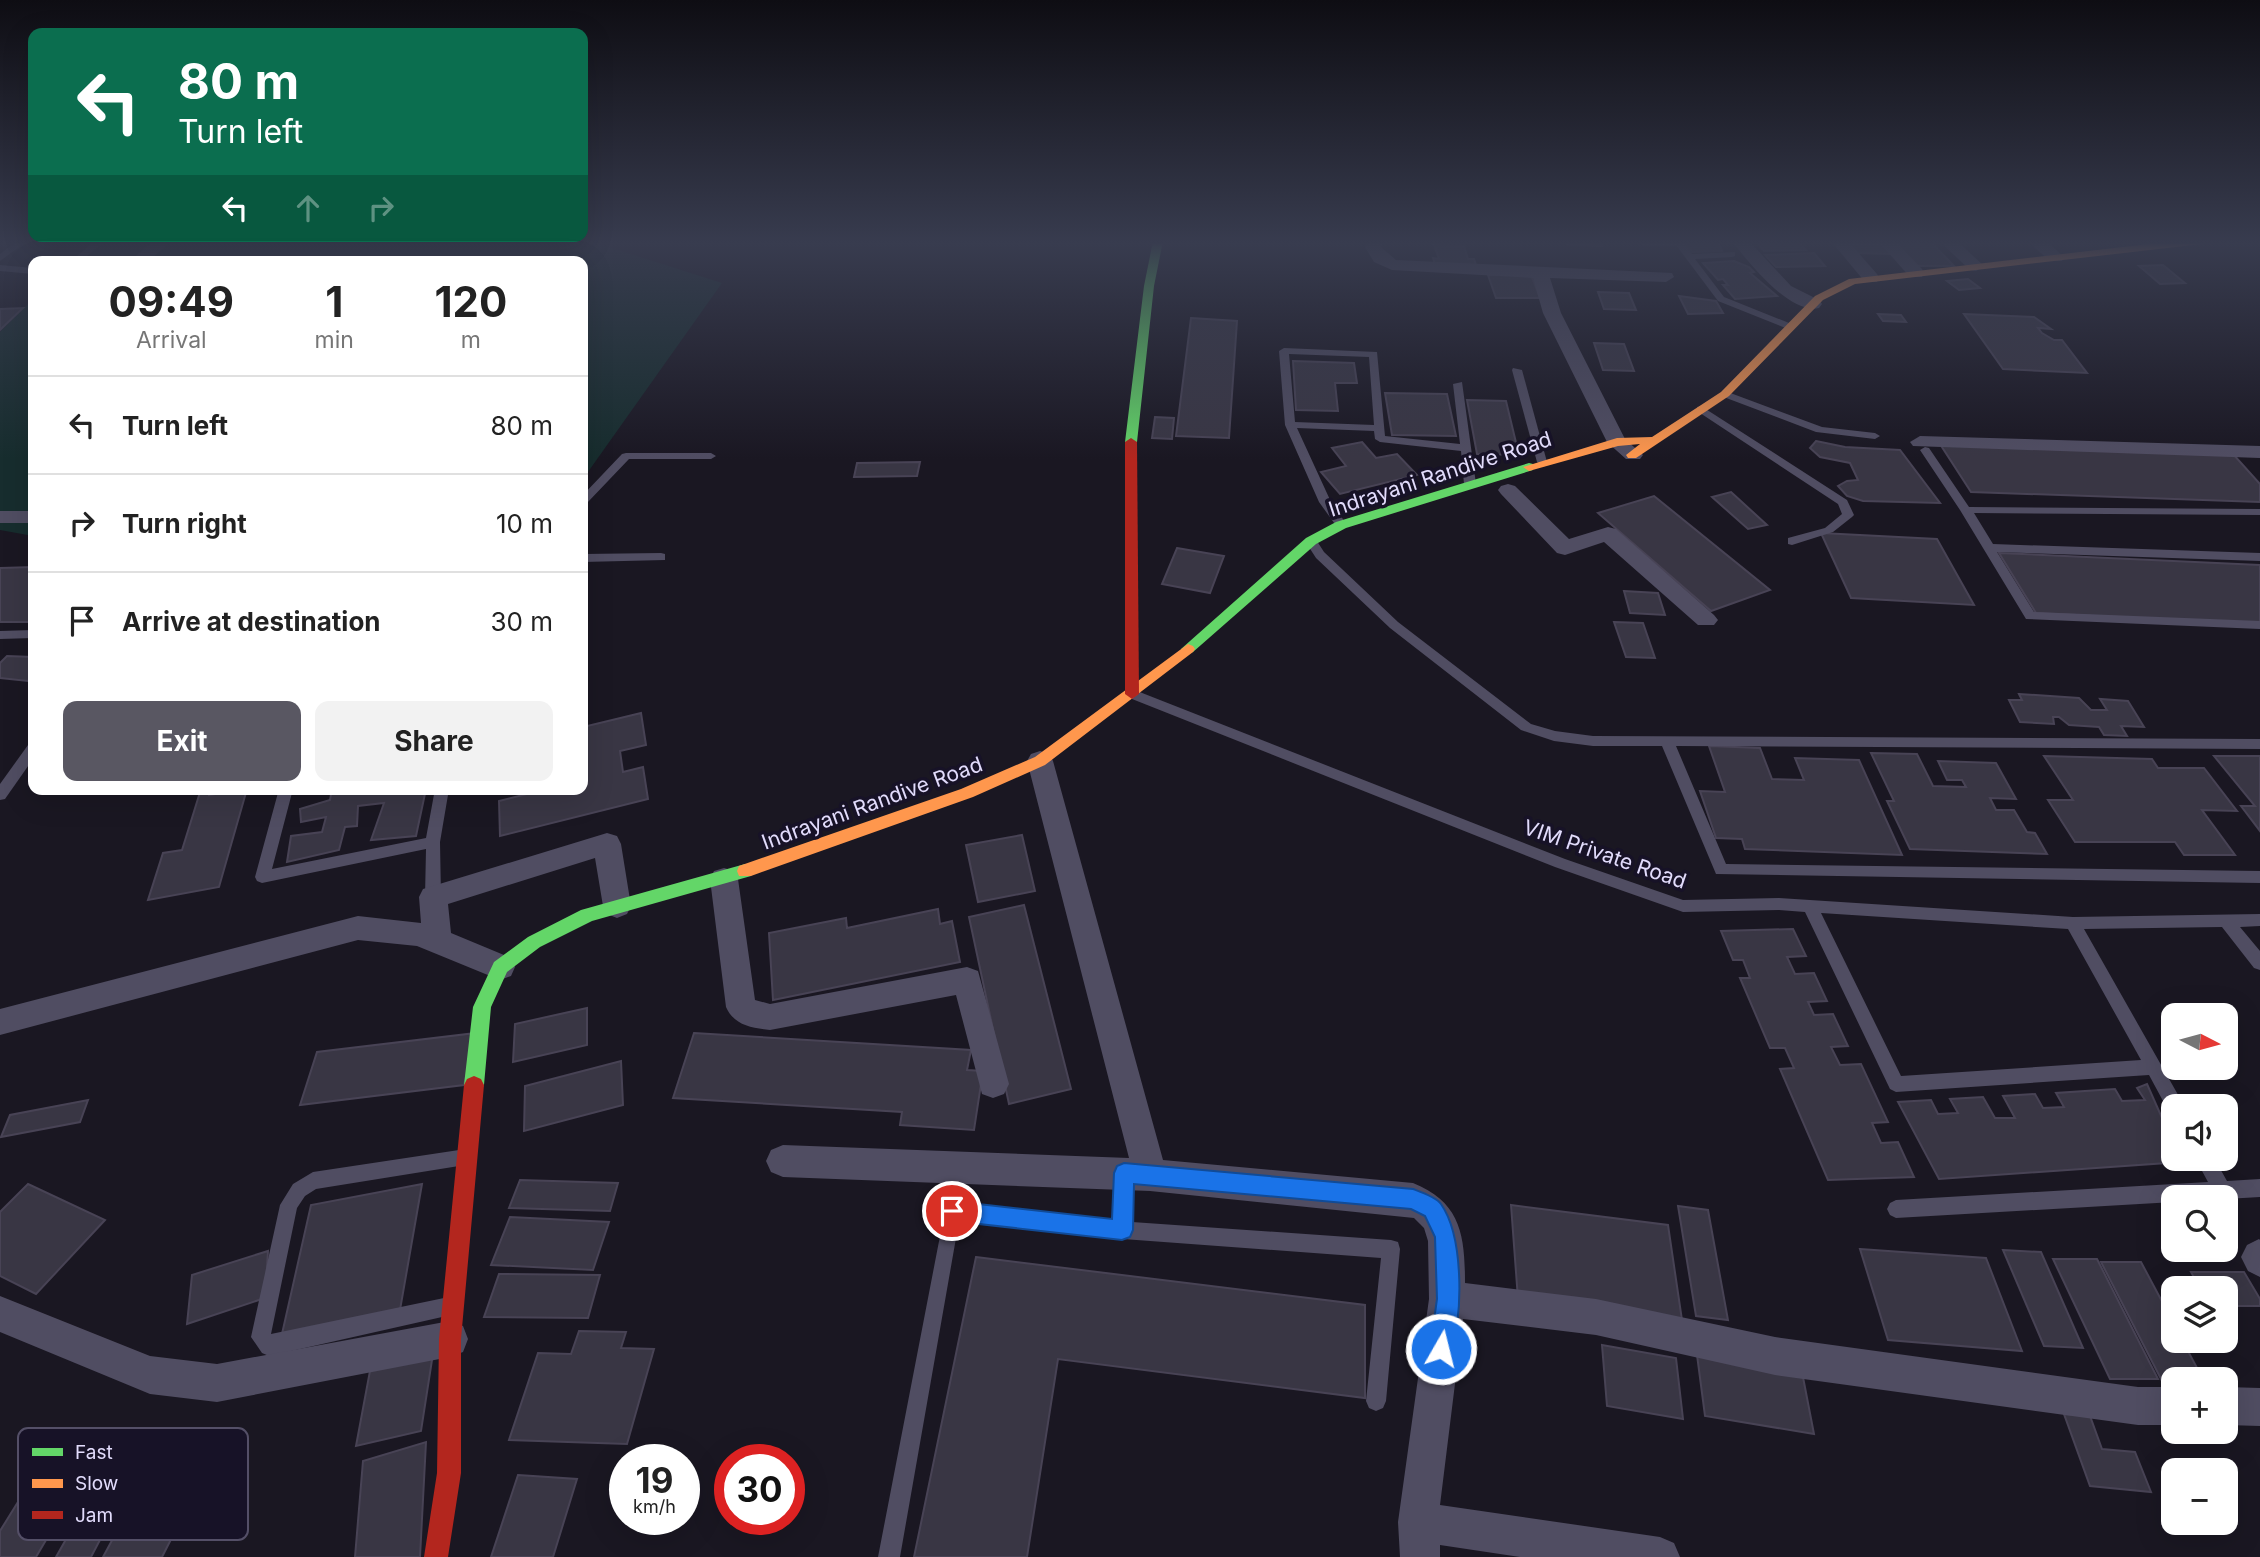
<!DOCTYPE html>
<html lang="en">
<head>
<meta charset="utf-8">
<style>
	body { margin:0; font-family:Inter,sans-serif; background:#f2f2f2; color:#222; height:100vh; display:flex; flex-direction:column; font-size:26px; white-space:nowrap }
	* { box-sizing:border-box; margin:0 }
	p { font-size:23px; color:#767676 }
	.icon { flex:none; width:38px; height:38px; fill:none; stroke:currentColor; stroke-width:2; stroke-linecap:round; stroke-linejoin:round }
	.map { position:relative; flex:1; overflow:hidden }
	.side { position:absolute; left:28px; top:256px; width:560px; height:539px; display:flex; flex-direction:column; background:#fff; border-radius:14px; box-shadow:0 7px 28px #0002 }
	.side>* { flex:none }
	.guide { position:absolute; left:28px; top:28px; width:560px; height:214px; border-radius:14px; box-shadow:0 7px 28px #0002; background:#0b6e4f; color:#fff; overflow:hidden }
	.needle { width:46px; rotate:96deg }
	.fabs { position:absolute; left:2161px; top:1003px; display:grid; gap:14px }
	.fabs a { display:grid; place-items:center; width:77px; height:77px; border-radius:14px; background:#fff; box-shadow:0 7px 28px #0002; font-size:35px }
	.speed { position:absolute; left:609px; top:1444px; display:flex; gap:14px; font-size:35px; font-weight:700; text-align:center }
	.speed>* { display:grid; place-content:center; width:91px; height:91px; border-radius:50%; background:#fff; box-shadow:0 7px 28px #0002; line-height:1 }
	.speed small { font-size:18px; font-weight:400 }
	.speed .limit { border:10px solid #d22; background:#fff; color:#111 }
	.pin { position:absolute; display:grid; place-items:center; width:60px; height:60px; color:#fff; margin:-30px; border:4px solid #fff; border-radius:50%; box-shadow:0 2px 7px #0007 }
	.me { position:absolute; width:77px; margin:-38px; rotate:8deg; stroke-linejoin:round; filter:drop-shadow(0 0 5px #0008) }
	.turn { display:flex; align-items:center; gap:24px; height:147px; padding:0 35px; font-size:32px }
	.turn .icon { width:91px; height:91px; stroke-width:2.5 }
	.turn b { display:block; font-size:49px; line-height:60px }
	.lanes { display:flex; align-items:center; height:66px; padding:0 35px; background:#0003; justify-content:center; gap:35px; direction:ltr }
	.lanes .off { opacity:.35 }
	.eta { display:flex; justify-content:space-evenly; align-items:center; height:119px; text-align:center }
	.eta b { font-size:42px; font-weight:700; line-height:49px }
	.action { display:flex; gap:14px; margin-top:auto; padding:14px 35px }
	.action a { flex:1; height:80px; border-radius:14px; background:#595762; color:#fff; font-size:28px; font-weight:700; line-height:80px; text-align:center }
	.action a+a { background:#f2f2f2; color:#222 }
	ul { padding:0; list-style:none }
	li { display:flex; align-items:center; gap:21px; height:98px; padding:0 35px; border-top:2px solid #e0e0e0 }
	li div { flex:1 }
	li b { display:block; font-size:26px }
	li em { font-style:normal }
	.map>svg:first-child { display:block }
</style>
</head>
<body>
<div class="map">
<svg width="2260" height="1557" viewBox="0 0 2260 1557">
	<rect width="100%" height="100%" fill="#1a1722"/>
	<!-- green -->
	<g fill="#172d2e">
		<path d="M100,241H590L722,283L583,479V261H77Z"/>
		<path d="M33,299V536L0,530V332Z"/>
	</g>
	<!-- building -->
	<g fill="#393644" stroke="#484355" stroke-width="2">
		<path d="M1567,241H1600L1602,246L1568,245Z"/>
		<path d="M1642,241H1675L1677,245H1644Z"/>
		<path d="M1681,241H1718L1722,251L1692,252Z"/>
		<path d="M1755,241H1798L1806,250L1764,251Z"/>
		<path d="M1893,241H1930L1954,266H1915Z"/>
		<path d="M1434,245L1464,246L1468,259H1474L1476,265H1435L1433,258L1439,259Z"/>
		<path d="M1849,245H1884L1891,254L1855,253Z"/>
		<path d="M1814,253L1825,266L1776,267L1765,255Z"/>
		<path d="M1734,261L1749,267L1754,272L1750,273L1777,296L1735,299L1723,285H1728L1723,279L1718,280L1703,263Z"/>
		<path d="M2163,265L2185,283L2160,284L2139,266Z"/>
		<path d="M1488,275H1531L1540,298H1496Z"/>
		<path d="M1968,279L1980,288L1959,290L1947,281Z"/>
		<path d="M1598,292L1629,293L1636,310L1604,309Z"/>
		<path d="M1679,296L1716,301L1723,313L1688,314Z"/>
		<path d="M23,308L0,330V309Z"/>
		<path d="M1878,314L1901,315L1906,322L1883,321Z"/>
		<path d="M1964,314L2034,317L2051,329L2038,328L2042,333L2054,340H2062L2087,373L2003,369Z"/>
		<path d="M1191,318L1237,321L1229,438L1176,436Z"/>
		<path d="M1594,343L1624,344L1634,371L1603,370Z"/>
		<path d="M1293,361L1354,363L1357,383H1335L1338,411L1296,410Z"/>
		<path d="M1385,393L1447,394L1456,436L1392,435Z"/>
		<path d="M1467,400L1506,401L1519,455L1477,454Z"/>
		<path d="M1155,417L1174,418L1172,439L1152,438Z"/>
		<path d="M1816,441L1845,447L1900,450L1940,503L1863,501L1847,496L1838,486L1847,481L1858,480L1850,463L1820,457L1810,448Z"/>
		<path d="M1362,442L1376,458L1397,454L1417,475L1340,494L1321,472L1346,466L1332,448Z"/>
		<path d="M1940,444L2233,454L2260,484V502L1971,492Z"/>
		<path d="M920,462L917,476L854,477L857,463Z"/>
		<path d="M1731,492L1767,525L1748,529L1712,497Z"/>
		<path d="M1654,496L1770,590L1711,611L1598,513Z"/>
		<path d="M1821,533L1937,539L1974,605L1851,598Z"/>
		<path d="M1177,548L1224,556L1210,593L1162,584Z"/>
		<path d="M1999,553L2260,565V624L2036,613Z"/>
		<path d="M33,567V622H0V568Z"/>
		<path d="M1624,591L1658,593L1665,615L1630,613Z"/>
		<path d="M1614,622L1643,623L1655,658L1626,657Z"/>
		<path d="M7,656L33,657V675L28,681L0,678V663Z"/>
		<path d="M2019,694L2079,698L2091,710H2107L2100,699L2128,701L2144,727L2121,726L2127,736L2104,735L2099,727L2069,725L2059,717H2053L2054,724L2020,722L2009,700H2022Z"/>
		<path d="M641,713L646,745L620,751L623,772L643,767L648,799L500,836L499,801L531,793V789H583V727Z"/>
		<path d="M1709,746L1760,748L1772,779L1804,780L1795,758L1859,760L1902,855L1745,849L1742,839L1716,838L1700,791L1725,792Z"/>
		<path d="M1871,753L1917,754L1933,786L1966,787L1962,780H1947L1938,761L1996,763L2016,799L1990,798L1996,810H2014L2027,832L2035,833L2047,854L1910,849L1887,801H1894Z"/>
		<path d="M2044,756L2152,759L2158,768H2204L2237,811L2202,810L2235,855H2184L2175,842H2075L2048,800H2073Z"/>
		<path d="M2214,756H2260V831L2241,806H2255Z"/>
		<path d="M201,789H210L209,795L247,789L219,887L148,900L163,853L182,850Z"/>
		<path d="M332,789H426L416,836L371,840L384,803L358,806L357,826L345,827L339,850L287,862L291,836L322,832L326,817L301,822L300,809L330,800Z"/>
		<path d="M1022,835L1035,891L978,902L966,845Z"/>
		<path d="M1024,905L1071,1089L1009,1104L969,917Z"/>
		<path d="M938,909L940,924L952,921L960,962L773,1000L769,933L846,918L847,928Z"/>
		<path d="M1793,929L1806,956L1787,957L1795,974L1814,973L1827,1001L1808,1002L1814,1015L1833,1014L1848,1046L1831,1047L1840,1065L1861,1064L1888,1122L1872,1123L1881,1143L1898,1142L1914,1177L1828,1180L1780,1069L1794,1068L1785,1048H1770L1740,978H1750L1743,960H1733L1721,931Z"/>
		<path d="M587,1008V1045L513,1062L515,1024Z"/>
		<path d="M476,1033L464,1085L300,1105L317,1052Z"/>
		<path d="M694,1033L971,1050L967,1070L983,1071L974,1130L900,1125L902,1112L673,1098Z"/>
		<path d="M621,1061L623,1105L524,1131L525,1086Z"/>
		<path d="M2147,1084L2174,1145V1158H2180L2181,1162L1939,1179L1898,1102L1931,1100L1938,1114L1958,1113L1950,1099L1983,1097L1995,1118H2015L2003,1096L2035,1094L2043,1108L2064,1107L2056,1093L2115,1089L2122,1101L2145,1100L2137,1088Z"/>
		<path d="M88,1100L80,1122L1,1137L10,1115Z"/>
		<path d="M520,1180L618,1183L610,1211L509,1208Z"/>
		<path d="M28,1184L105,1220L36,1294L0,1276V1212Z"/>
		<path d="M422,1184L400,1310L282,1334L311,1205Z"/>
		<path d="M1511,1205L1668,1225L1682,1320L1518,1299Z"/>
		<path d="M1678,1206L1708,1210L1728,1320L1696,1316Z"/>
		<path d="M510,1217L609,1222L593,1270L491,1265Z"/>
		<path d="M1860,1249L1986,1258L2022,1351L1888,1340Z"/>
		<path d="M2003,1250L2041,1252L2083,1348L2044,1346Z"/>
		<path d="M268,1251L265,1298L187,1324L192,1275Z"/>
		<path d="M976,1257L1365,1305V1398L1058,1359L1027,1557H914Z"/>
		<path d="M2053,1259H2097L2158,1379H2110Z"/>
		<path d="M2101,1262H2141L2174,1324V1340H2182L2203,1379L2162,1381Z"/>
		<path d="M2191,1272H2244L2260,1299V1306H2226V1288H2200Z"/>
		<path d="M499,1274L600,1275L588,1318L484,1317Z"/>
		<path d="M579,1331L626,1332L621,1348L654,1349L627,1444L509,1440L538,1353L571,1354Z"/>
		<path d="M1602,1345L1676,1358L1683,1419L1607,1406Z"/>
		<path d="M434,1347L421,1431L356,1446L372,1360Z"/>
		<path d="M1697,1355L1802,1372L1814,1434L1705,1416Z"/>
		<path d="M2064,1414L2090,1416L2102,1449L2135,1452L2151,1492L2090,1486Z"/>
		<path d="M426,1442L420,1557H355L363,1461Z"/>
		<path d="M155,1461L208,1467L162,1557H103Z"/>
		<path d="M39,1468L85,1474L36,1557H0V1531Z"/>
		<path d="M518,1475L577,1479L553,1557H491Z"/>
		<path d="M78,1518L111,1519L91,1557H56Z"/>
	</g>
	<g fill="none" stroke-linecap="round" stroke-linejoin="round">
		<!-- lane -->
		<g fill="#504d62" fill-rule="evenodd">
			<path d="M17,241H27L0,261V254Z"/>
			<path d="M95,241H105L81,261H71Z"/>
			<path d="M1673,241H1682L1692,254L1735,252V256L1732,257L1695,259L1724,297L1794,325V329H1788L1718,301Z"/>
			<path d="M0,265L33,268V274L0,271Z"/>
			<path d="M1284,348L1377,352L1385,436L1460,444L1453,384L1462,382L1476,484L1474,486H1466L1464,484L1461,451L1380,442L1375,439L1374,431L1297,428L1331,502L1347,525L1341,528L1337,527L1319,502L1285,425L1279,351ZM1289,354L1369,357L1374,425L1295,422Z"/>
			<path d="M1513,368L1522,370L1547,462L1546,464L1542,465L1537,462L1512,370Z"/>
			<path d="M1725,391L1822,427L1875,433L1880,436L1875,439L1816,432L1721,396V392Z"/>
			<path d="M1701,406L1847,500L1854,515L1852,517L1833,532L1792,545L1788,544V538L1825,528L1842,514L1838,504L1697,411V407Z"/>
			<path d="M1925,447L1929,448L1969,507L2260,509V515L1974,513L1993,544L2260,553V561L1997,552L2034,612L2260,621V629L2026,619L1960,510L1920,450Z"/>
			<path d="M626,453H711L716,456L711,459H629L587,503L583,504V495L622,454Z"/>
			<path d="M1311,537L1315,538L1324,552L1398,622L1531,724L1555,731L1593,736L2260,739V749L1676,746L1726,864L2260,871V883L1716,874L1662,746H1593L1554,741L1521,730L1390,628L1316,558L1305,541Z"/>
			<path d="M661,553L665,554V560L583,562V554Z"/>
			<path d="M33,630V638L0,639V631Z"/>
			<path d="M1132,689L1565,859L1683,900L1779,898L2073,917L2260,914V926L2240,927L2260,951V970L2254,968L2222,927L2084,929L2181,1100L2184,1106H2174V1113L2169,1112L2149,1075L1896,1092L1890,1089L1805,912L1779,910L1683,912L1555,867L1127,697L1125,694ZM1821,913L2068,929L2141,1060L1901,1076Z"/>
			<path d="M33,744V759L5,799L0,800V784L28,745Z"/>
			<path d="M279,789H293L272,869L426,838L435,789H449L440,842L441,897L438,901L433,903L428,901L425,897L426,849L262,883L257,881L255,877Z"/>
			<path d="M459,1150L465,1152L468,1158L465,1164L459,1166L316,1189L305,1196L297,1208L271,1334L444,1298L451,1301L454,1308L451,1315L269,1356L262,1353L251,1337L280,1205L293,1184L313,1172Z"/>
			<path d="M2195,1158H2214L2227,1181L2260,1179V1197L2226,1199L2174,1197V1202L1896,1218L1890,1215L1887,1209L1890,1203L1896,1200L2208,1182Z"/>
			<path d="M1124,1164L1130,1167L1133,1173L1132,1222L1391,1240L1398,1242L1400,1249L1386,1401L1383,1408L1376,1411L1369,1408L1366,1401L1381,1258L1123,1239L959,1221L900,1557H878L946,1205L952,1202L1114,1220L1115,1173L1118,1167Z"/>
		</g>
		<!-- street -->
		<g fill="#504d62" fill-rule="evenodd">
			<path d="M153,241H171L149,261H130Z"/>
			<path d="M1367,241H1383L1381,247L1396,260L1672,273L1674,277L1666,282L1550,278L1561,313L1625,439L1643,455L1640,459H1626L1607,442L1543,313L1533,278L1392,270L1374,262L1365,247Z"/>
			<path d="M1732,241H1749L1791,286L1819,300L1822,304L1819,308C1790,315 1748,262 1732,241Z"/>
			<path d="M1831,241H1848L1877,274L1879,278L1877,282H1865Z"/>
			<path d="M1878,241H1895L1922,269L1924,273L1922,277H1910Z"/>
			<path d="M1939,241H1957L1984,266L1976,271L1970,270Z"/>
			<path d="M2027,241H2046L2064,257L2062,261H2050Z"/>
			<path d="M1920,436L2260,446V458L1913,446L1910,442Z"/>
			<path d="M1508,484L1515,486L1569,539L1608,527L1616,529L1714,615L1718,620L1714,625H1698L1604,542L1565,555L1557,553L1501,494L1498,490L1501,486Z"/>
			<rect x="0" y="511" width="33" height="12"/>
			<path d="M1040,751L1049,754L1053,761L1163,1160L1413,1183C1461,1202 1465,1236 1465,1283L1596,1299L1775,1337L2138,1387H2174V1425H2138L1775,1375L1596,1335L1463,1319L1440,1505L1660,1537L1674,1543L1680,1557H1520L1440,1545V1557H1400L1398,1522L1429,1299L1428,1241L1424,1228L1414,1218L1150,1191L783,1177L771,1172L766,1161L771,1150L783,1145L1129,1158L1027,761L1031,754Z"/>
			<path d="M607,833L617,836L621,844L631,906L627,914L617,918L607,914L603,906L595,858L448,904L451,933L511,958L515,967L511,976L500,980L417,946L358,940L0,1035V1009L358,916L421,923L419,897L423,889Z"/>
			<path d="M724,868L734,871L738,879L755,1000L770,1004L967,967L978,971L1009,1084L1004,1094L993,1098L982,1094L956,995L770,1030C751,1028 734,1025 726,1007L710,879L714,871Z"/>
			<path d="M2259,1239L2260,1240V1277L2248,1271L2241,1257L2247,1245Z"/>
			<path d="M0,1296L150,1356L217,1364L450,1321L463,1326L468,1339L463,1352L450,1357L217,1402L150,1394L0,1332Z"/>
			<path d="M2226,1387L2260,1388V1426L2226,1425Z"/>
		</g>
		<!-- fast -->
		<g fill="#63d668" fill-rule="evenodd">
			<path d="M1153,241H1163L1154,286L1137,442L1131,446L1125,442L1144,286Z"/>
			<path d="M1529,463L1533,464V470L1346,528L1316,544L1193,652L1188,654L1181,649L1306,538L1336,522Z"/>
			<path d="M745,864L751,866L753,871L751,876L592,921L540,947L507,972L491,1007L484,1085L481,1091L474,1094L467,1091L464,1085L473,1007L494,962L528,937L581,910Z"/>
		</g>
		<!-- slow -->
		<g fill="#ff974d" fill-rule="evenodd">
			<path d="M2174,241H2207L2202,244L1855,284L1823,300L1729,396L1636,458H1628L1626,455L1640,444L1618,446L1529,471L1523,467L1617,438L1652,437L1721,392L1815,296L1849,279Z"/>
			<path d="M1188,644L1193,646L1195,649L1193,652L1045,765L973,797L751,876H739L737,871L739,866L961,789L1035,757Z"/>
		</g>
		<!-- jam -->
		<g fill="#b3261e" fill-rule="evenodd">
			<path d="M1131,438L1137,442L1139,694L1132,699L1125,694V442Z"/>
			<path d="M474,1076L481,1079L484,1085L461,1339V1473L448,1557H424L437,1473L439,1339L464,1085L467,1079Z"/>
		</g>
	</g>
	<!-- sky -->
	<linearGradient id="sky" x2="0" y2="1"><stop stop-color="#0e0d13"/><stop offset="0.53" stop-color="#383c4f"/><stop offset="1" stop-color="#383c4f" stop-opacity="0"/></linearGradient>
	<rect width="2260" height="459" fill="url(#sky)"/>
	<!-- route -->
	<path fill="#1a73e8" stroke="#114b97" stroke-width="2" d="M1124,1163L1413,1189C1421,1192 1436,1197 1441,1204C1464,1237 1464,1320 1449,1357L1441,1360L1433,1357L1430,1349L1437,1299L1435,1237L1425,1216L1411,1209L1134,1184L1133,1230L1130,1237L1122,1240L952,1221L945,1218L942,1211L945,1204L952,1201L1112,1219L1114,1173L1117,1166Z"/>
	<g text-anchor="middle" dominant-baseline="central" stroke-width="7" stroke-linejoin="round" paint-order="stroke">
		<!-- street labels -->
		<g font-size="21" fill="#e2dcfc" stroke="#171227">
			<text transform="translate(1440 474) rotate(-18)">Indrayani Randive Road</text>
			<text transform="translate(872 803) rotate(-20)">Indrayani Randive Road</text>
			<text transform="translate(1605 854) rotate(19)">VIM Private Road</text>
		</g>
	</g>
	<!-- legend -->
	<rect x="18" y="1428" width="230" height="112" rx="10" fill="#171227" stroke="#544f67" stroke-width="2"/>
	<rect x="32" y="1448" width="31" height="8" fill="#63d668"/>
	<rect x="32" y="1479" width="31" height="9" fill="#ff974d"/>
	<rect x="32" y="1511" width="31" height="8" fill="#b3261e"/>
	<g font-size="19" fill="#e2dcfc">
		<text x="75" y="1459">Fast</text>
		<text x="75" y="1490">Slow</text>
		<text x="75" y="1522">Jam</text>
	</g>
</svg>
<div class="fabs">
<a><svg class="needle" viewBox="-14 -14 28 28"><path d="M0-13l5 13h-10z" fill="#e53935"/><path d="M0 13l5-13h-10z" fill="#767676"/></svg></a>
<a><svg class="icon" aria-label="sound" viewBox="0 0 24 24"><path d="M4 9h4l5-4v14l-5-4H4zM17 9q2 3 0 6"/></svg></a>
<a><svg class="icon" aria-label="search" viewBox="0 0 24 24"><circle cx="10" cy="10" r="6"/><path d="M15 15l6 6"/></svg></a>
<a><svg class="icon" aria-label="layers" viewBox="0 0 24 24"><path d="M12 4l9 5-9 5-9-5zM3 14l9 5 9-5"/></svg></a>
<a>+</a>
<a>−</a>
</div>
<div class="speed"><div>19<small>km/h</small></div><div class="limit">30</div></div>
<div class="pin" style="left:952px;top:1211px;background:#d93025"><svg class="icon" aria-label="arrive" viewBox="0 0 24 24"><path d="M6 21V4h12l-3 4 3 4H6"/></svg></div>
<svg class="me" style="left:1441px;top:1349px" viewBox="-20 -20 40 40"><circle r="17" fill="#1a73e8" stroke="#fff" stroke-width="3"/><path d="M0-11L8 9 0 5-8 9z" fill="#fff"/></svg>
<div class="guide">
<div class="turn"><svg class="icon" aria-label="left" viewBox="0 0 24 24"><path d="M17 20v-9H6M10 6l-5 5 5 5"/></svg><div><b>80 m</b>Turn left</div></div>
<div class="lanes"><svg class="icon" aria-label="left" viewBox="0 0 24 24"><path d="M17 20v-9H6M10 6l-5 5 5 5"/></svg><svg class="icon off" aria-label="ahead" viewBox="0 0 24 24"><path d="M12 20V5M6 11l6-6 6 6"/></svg><svg class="icon off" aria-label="right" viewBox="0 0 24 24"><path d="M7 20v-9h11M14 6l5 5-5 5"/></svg></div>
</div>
<section class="side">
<div class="eta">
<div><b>09:49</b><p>Arrival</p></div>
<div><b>1</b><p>min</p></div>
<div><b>120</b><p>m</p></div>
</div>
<ul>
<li><svg class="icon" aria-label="left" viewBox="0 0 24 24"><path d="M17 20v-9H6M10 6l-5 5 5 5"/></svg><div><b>Turn left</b></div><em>80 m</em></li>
<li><svg class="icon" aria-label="right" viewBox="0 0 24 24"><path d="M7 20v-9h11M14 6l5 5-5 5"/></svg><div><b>Turn right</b></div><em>10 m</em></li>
<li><svg class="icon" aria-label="arrive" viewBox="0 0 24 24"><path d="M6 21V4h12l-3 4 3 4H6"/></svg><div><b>Arrive at destination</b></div><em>30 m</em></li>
</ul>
<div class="action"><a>Exit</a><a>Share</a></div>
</section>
</div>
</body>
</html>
